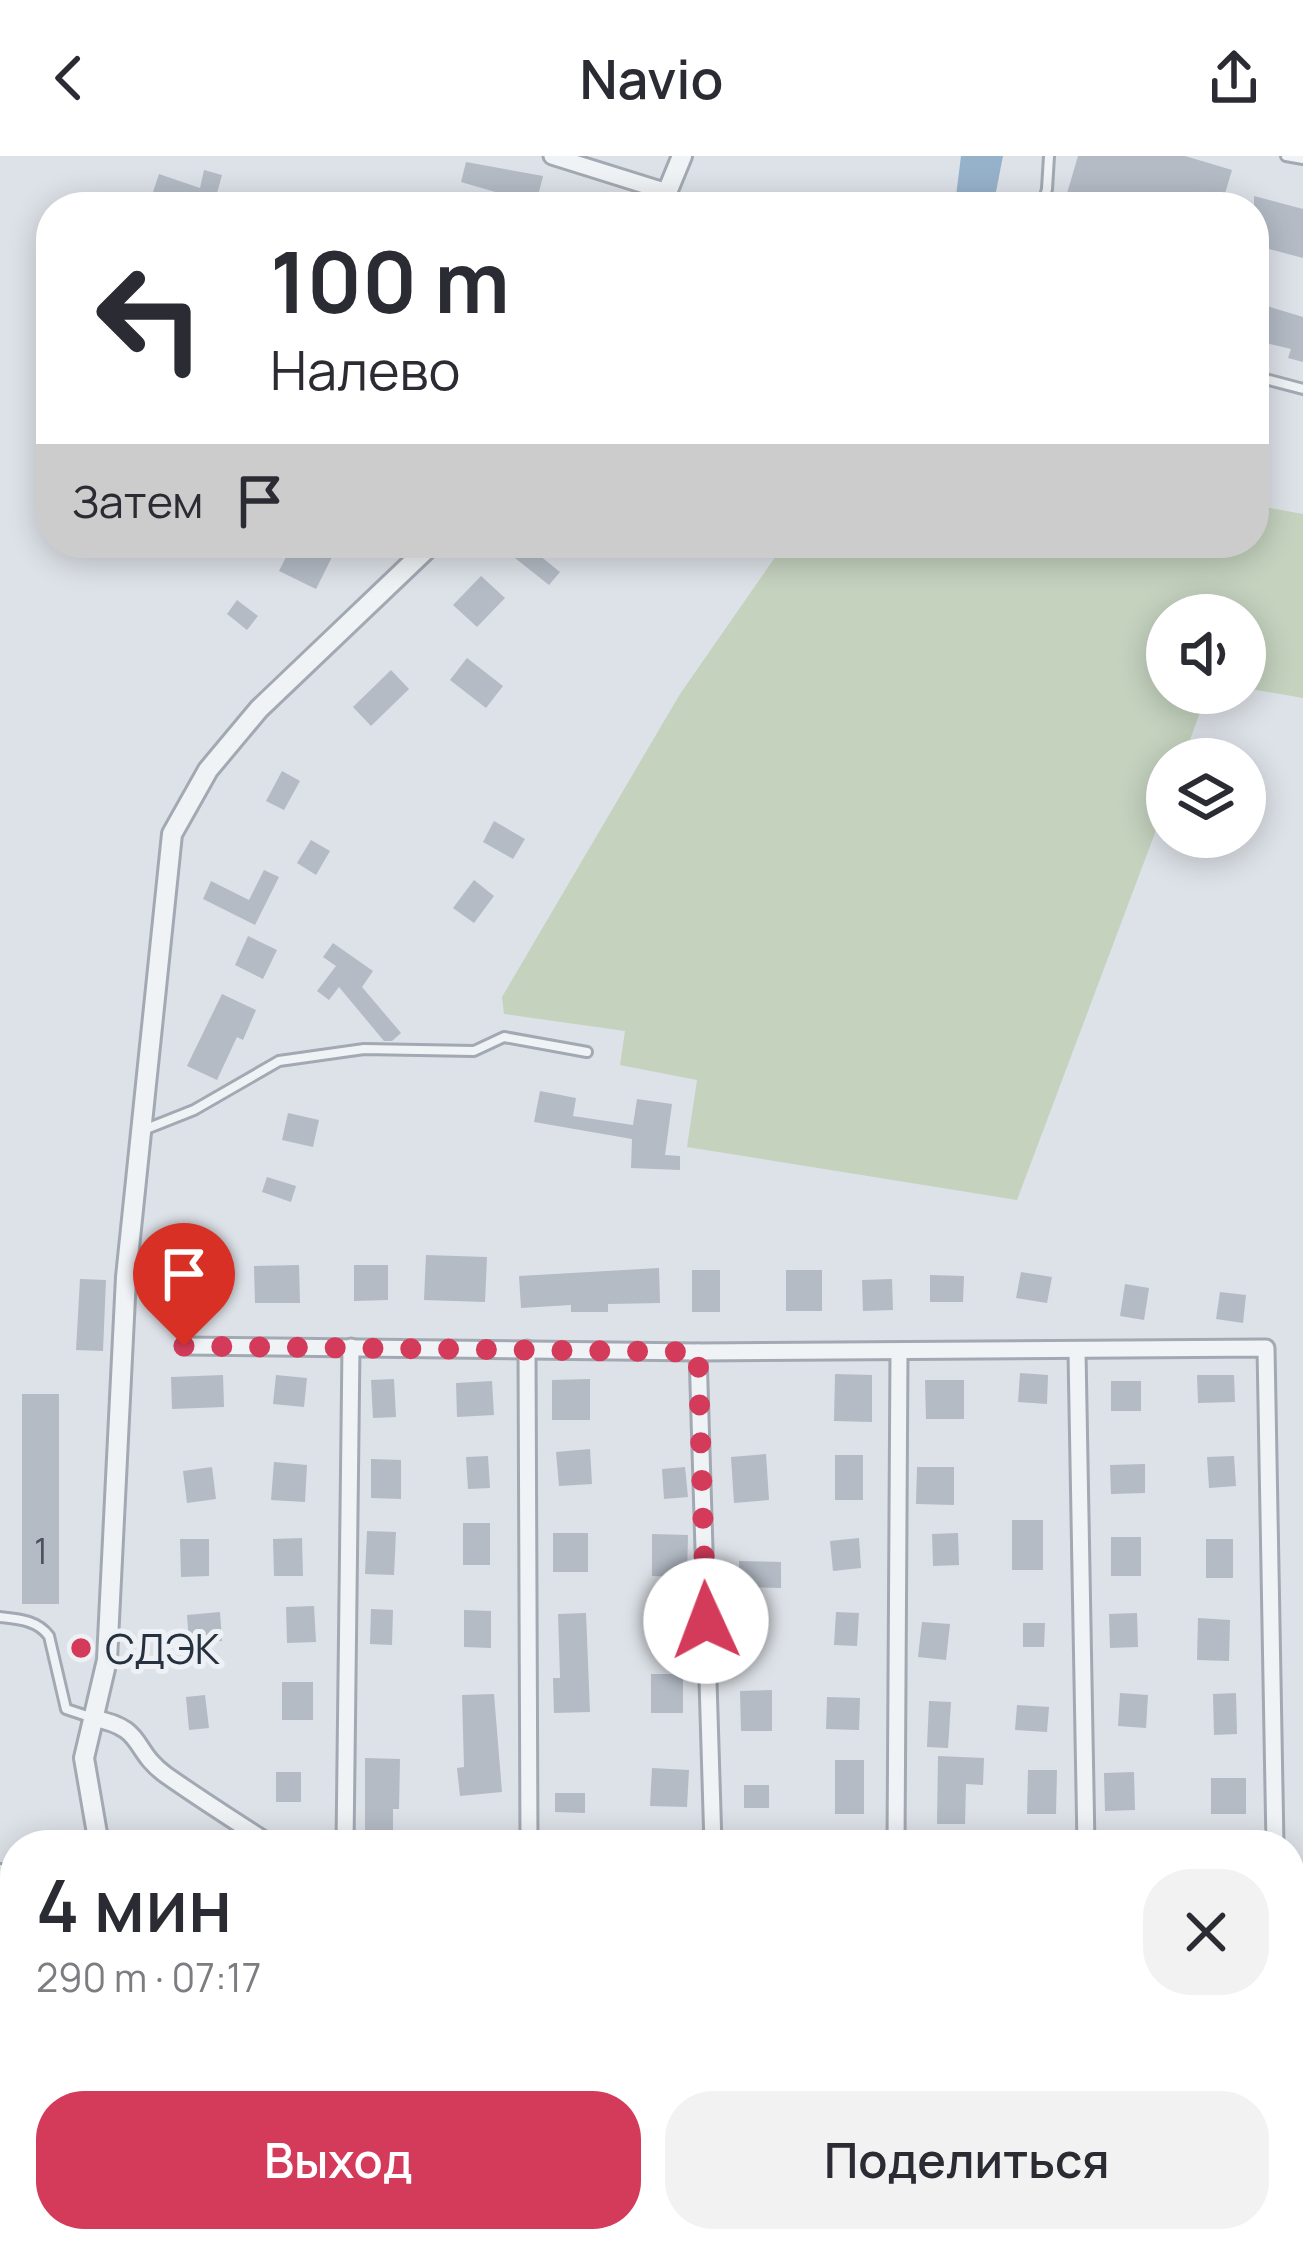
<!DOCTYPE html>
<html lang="ru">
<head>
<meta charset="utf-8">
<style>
	body { margin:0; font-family:Manrope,sans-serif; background:#f2f2f3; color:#2b2b33; height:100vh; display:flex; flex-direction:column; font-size:45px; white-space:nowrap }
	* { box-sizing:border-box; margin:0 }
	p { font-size:39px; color:#7c7c81 }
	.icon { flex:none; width:66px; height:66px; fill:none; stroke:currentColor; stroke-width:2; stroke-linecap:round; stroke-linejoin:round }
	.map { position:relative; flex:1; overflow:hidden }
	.side { position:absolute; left:0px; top:1674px; width:1305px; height:423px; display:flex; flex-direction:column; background:#fff; border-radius:48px 48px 0 0; box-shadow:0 6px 30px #0003 }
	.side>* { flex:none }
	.banner { position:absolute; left:36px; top:36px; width:1233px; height:366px; border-radius:48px; box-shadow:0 6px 30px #0003; background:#fff; color:#2b2b33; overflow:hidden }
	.buttons { position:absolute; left:1146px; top:438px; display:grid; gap:24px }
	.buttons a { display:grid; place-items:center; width:120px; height:120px; border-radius:50%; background:#fff; box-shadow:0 6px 30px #0003; font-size:60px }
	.pin { position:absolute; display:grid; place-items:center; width:102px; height:102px; color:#fff; margin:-123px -51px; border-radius:50% 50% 50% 0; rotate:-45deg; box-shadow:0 0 12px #0007 }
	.pin .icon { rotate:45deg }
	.me { position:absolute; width:132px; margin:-66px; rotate:358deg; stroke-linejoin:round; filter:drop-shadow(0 0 9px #0008) }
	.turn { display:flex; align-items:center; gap:42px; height:252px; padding:0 36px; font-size:54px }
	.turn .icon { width:156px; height:156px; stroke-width:2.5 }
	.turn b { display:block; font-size:84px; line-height:102px }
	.then { display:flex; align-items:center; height:114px; padding:0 36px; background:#0003; gap:24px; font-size:45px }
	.round { display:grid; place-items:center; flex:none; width:126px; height:126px; border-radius:48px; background:#f2f2f3 }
	.overview { display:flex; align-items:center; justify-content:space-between; height:204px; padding:0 36px }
	h1 { font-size:72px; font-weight:600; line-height:90px }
	.cta { display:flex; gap:24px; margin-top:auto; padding:24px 36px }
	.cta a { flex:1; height:138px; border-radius:48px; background:#d43b5b; color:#fff; font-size:48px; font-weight:600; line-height:138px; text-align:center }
	.cta a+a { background:#f2f2f3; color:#2b2b33 }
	header { display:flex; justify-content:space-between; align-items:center; height:156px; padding:0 36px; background:#fff; font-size:54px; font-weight:600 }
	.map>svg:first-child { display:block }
</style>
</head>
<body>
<header><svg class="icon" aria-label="back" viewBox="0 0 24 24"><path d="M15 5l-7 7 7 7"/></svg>Navio<svg class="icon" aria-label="share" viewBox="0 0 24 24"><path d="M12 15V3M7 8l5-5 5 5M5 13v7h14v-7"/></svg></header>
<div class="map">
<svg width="1303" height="2095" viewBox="0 0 1303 2095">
	<rect width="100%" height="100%" fill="#dde2e8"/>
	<!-- green -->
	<path fill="#c4d2be" d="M1254,349L1303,358V542L1245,532V459H1167V537H1207L1183,603H1167V645L1017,1044L687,991L697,924L620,909L625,875L504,858L502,841L680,538L785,387H1254Z"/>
	<!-- water -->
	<path fill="#96b2ca" d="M961,0H1003L993,51L955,48Z"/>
	<!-- building -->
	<g fill="#b4bbc5">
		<path d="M1078,0H1185L1232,14L1221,51H1063Z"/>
		<path d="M466,6L543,20L536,48L461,26Z"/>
		<path d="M204,14L222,19L214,48L180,39L176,51H148L159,18L200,32Z"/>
		<path d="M1254,40L1303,53V102L1254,89Z"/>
		<path d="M1254,146L1303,161V206L1288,202L1291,193L1254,184Z"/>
		<path d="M293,387H313L334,397L316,433L279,415Z"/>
		<path d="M496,387H524L560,416L549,429Z"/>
		<path d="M481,420L505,442L477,471L453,449Z"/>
		<path d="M237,444L258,460L247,474L227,458Z"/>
		<path d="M467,502L503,530L486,552L450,524Z"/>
		<path d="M391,514L409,533L371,570L353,551Z"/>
		<path d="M282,615L300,625L284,654L266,645Z"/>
		<path d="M494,665L525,683L513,703L483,686Z"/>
		<path d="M311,684L330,695L316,719L297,707Z"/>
		<path d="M264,714L279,721L255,769L203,743L211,725L249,744Z"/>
		<path d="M474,724L494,740L474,767L453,752Z"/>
		<path d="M248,780L277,794L263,823L235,809Z"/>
		<path d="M333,787L373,815L362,831L401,877L392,885H384L339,831L329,844L317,835L336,810L323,801Z"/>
		<path d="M222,838L256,854L243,884L237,881L217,924L187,910Z"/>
		<path d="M540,935L576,942L573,960L633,969L637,943L672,948L665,999L680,1000V1014L631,1012L632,983L534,966Z"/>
		<path d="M288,957L319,964L313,991L282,984Z"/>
		<path d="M267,1021L296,1030L291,1046L262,1036Z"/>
		<path d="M177,1098L210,1099L208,1140L176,1139Z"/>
		<path d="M426,1099L487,1101L485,1146L424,1144Z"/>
		<path d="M299,1109L300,1147H255L254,1110Z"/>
		<path d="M354,1109H388V1144L354,1145Z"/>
		<path d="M659,1112L660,1147L608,1148V1156H571V1149L521,1152L519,1120Z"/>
		<rect x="692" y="1114" width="28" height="42"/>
		<rect x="786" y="1114" width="36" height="41"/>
		<path d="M1021,1116L1052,1121L1047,1147L1016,1142Z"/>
		<path d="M930,1119L964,1120L963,1146H930Z"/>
		<path d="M80,1123L106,1124L103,1195L76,1194Z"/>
		<path d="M892,1123L893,1154L863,1155L862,1124Z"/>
		<path d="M1125,1128L1149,1132L1144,1164L1120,1160Z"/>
		<path d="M1220,1136L1246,1139L1243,1167L1216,1163Z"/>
		<path d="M1020,1217L1048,1219L1047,1248L1018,1246Z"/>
		<path d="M835,1218L872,1219V1266L834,1265Z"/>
		<path d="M223,1219L224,1251L172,1253L171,1221Z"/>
		<path d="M276,1219L307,1222L304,1251L273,1248Z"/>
		<path d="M1197,1219H1234L1235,1246L1198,1247Z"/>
		<path d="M394,1223L396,1261L373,1262L371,1224Z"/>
		<path d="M590,1223V1264H552V1224Z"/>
		<path d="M925,1224H964V1263H926Z"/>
		<path d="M492,1225L494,1259L457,1261L456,1227Z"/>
		<rect x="1111" y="1225" width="30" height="30"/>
		<rect x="22" y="1238" width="37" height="210"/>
		<path d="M590,1293L592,1328L559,1330L556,1296Z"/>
		<path d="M766,1298L769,1344L734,1347L731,1301Z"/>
		<rect x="835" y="1299" width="28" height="45"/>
		<path d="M488,1300L490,1332L468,1333L466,1301Z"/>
		<path d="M1234,1300L1236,1330L1209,1332L1207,1301Z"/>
		<path d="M371,1303L401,1304V1343L371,1342Z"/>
		<path d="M274,1306L307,1309L305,1346L271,1344Z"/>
		<path d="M1145,1308V1337L1111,1338L1110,1309Z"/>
		<path d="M212,1311L216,1343L187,1347L183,1315Z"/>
		<path d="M685,1311L688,1341L664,1343L662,1313Z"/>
		<path d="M917,1311H954V1349L916,1348Z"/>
		<rect x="1012" y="1364" width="31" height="50"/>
		<rect x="463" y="1367" width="27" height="42"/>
		<path d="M367,1375L396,1376L394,1419L365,1418Z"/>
		<rect x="553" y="1377" width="35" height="39"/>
		<path d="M958,1377L959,1409L933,1410L932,1378Z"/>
		<path d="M652,1378L688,1379L687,1421L652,1420Z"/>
		<rect x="1111" y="1381" width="30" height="39"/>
		<path d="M302,1382L303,1420H274L273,1383Z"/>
		<path d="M859,1382L861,1412L833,1415L830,1385Z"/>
		<path d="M180,1383H209V1420L181,1421Z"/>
		<rect x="1206" y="1383" width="27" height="39"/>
		<path d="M739,1405L781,1406V1432L739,1431Z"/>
		<path d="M314,1450L316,1486L287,1487L286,1451Z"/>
		<path d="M371,1453L393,1454L392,1489L370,1488Z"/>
		<path d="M464,1454L491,1455V1492L464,1491Z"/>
		<path d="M220,1456L222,1485L189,1487L187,1459Z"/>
		<path d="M836,1456L859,1457L857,1490L834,1489Z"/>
		<path d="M586,1457L590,1556L554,1557L553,1522H560L558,1458Z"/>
		<path d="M1137,1457L1138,1491L1110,1492L1109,1458Z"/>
		<path d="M1198,1462L1230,1464L1229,1505L1197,1504Z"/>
		<path d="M922,1466L950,1468L946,1504L918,1501Z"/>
		<path d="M1023,1467H1045L1044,1491H1023Z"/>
		<path d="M753,1468L754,1495L732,1496L731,1469Z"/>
		<rect x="651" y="1518" width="32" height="39"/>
		<rect x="282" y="1526" width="31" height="38"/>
		<path d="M772,1534V1575H741L740,1535Z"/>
		<path d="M1120,1537L1148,1539L1146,1572L1118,1570Z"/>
		<path d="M1236,1537L1237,1578L1214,1579L1213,1538Z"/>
		<path d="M494,1538L502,1636L460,1640L457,1612L464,1611L462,1539Z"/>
		<path d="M205,1539L209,1572L189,1574L186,1541Z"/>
		<path d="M827,1541L860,1542L859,1574L826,1573Z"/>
		<path d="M929,1545L951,1546L948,1592L927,1591Z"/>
		<path d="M1017,1549L1049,1551L1047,1576L1015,1574Z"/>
		<path d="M938,1600L984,1602L983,1629L966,1628L965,1668H937Z"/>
		<path d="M365,1602L400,1603L399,1653H393V1689H365Z"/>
		<rect x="835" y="1604" width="29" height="54"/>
		<path d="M652,1612L689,1614L687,1651L650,1650Z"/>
		<path d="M1028,1614H1057L1056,1658H1027Z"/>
		<rect x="276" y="1616" width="25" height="30"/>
		<path d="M1134,1616L1135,1654L1105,1655L1104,1617Z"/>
		<rect x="1211" y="1622" width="35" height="36"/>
		<rect x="744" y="1629" width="25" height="23"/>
		<path d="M555,1637H585V1657L555,1656Z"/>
	</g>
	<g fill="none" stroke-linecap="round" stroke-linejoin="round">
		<!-- service casing -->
		<g stroke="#a2a9b2" stroke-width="14">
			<g id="service">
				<path d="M1286,0L1303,3"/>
				<path d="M1042,51L1047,33L1049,0"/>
				<path d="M1254,220L1303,233"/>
				<path d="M141,975L194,954L279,905L364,893L474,895L504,881L587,896"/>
				<path d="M0,1461C18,1463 37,1464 49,1480L66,1553L90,1561"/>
				<path d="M0,1713L8,1756L15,1755"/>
				<path d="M8,1756L15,1806"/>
				<path d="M0,1843L12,1837L15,1823"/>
				<path d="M0,2030H15"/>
			</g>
		</g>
		<!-- minor casing -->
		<g stroke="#a2a9b2" stroke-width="21">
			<g id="minor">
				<path d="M552,0L667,36"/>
				<path d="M184,1190L698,1196L1266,1192L1275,1689"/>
				<path d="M527,1193L529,1689"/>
				<path d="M698,1196L713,1689"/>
				<path d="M1077,1196L1086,1689"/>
				<path d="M92,1562C147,1572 130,1593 166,1619C200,1643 236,1666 272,1689"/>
				<path d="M345,1689L351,1191"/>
				<path d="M896,1689L899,1196"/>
				<path d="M1290,1886H1303"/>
			</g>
		</g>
		<!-- tertiary casing -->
		<g stroke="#a2a9b2" stroke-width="24">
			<g id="tertiary">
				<path d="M661,51L682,0"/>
				<path d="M99,1689L84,1602L107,1504L126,1121L172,678L208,614L259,553L433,387"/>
				<path d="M175,2082L178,2095"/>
			</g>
		</g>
		<!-- service -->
		<use href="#service" stroke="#f0f3f6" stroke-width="8"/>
		<!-- minor -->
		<use href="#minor" stroke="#f0f3f6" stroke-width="15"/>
		<!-- tertiary -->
		<use href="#tertiary" stroke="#f0f3f6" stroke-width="18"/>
	</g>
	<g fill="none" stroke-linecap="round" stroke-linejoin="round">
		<!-- route -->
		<path stroke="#d43b5b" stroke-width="21" stroke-dasharray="0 37.8" d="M184,1190L698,1196L706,1465"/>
	</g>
	<!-- markers -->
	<circle fill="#d43b5b" stroke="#edf1f5" stroke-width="4.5" cx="81" cy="1492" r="12"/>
	<g text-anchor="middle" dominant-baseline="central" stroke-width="10" stroke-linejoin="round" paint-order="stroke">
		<!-- number labels -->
		<g font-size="36" fill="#4a5460">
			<text x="41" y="1394">1</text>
		</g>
		<!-- poi labels -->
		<g font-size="42" fill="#26313f" stroke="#edf1f5" text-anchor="start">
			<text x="105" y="1492">СДЭК</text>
		</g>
	</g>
</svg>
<div class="buttons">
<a><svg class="icon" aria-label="sound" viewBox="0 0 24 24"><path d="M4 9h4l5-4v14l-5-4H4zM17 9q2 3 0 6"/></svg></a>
<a><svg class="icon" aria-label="layers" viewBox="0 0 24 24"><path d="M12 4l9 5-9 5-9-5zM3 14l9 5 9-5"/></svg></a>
</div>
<div class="pin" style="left:184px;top:1190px;background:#d93025"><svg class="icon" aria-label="arrive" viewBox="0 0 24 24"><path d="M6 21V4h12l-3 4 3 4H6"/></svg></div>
<svg class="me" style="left:706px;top:1465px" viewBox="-20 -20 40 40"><circle r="19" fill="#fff"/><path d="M0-13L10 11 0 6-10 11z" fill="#d43b5b"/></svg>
<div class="banner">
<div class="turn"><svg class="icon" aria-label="left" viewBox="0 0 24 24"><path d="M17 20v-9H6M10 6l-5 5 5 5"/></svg><div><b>100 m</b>Налево</div></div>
<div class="then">Затем<svg class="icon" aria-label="arrive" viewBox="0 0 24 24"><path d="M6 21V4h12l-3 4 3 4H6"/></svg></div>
</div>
<section class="side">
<div class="overview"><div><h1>4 мин</h1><p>290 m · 07:17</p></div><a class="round"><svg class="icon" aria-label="close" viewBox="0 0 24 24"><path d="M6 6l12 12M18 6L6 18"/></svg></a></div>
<div class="cta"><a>Выход</a><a>Поделиться</a></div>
</section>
</div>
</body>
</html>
